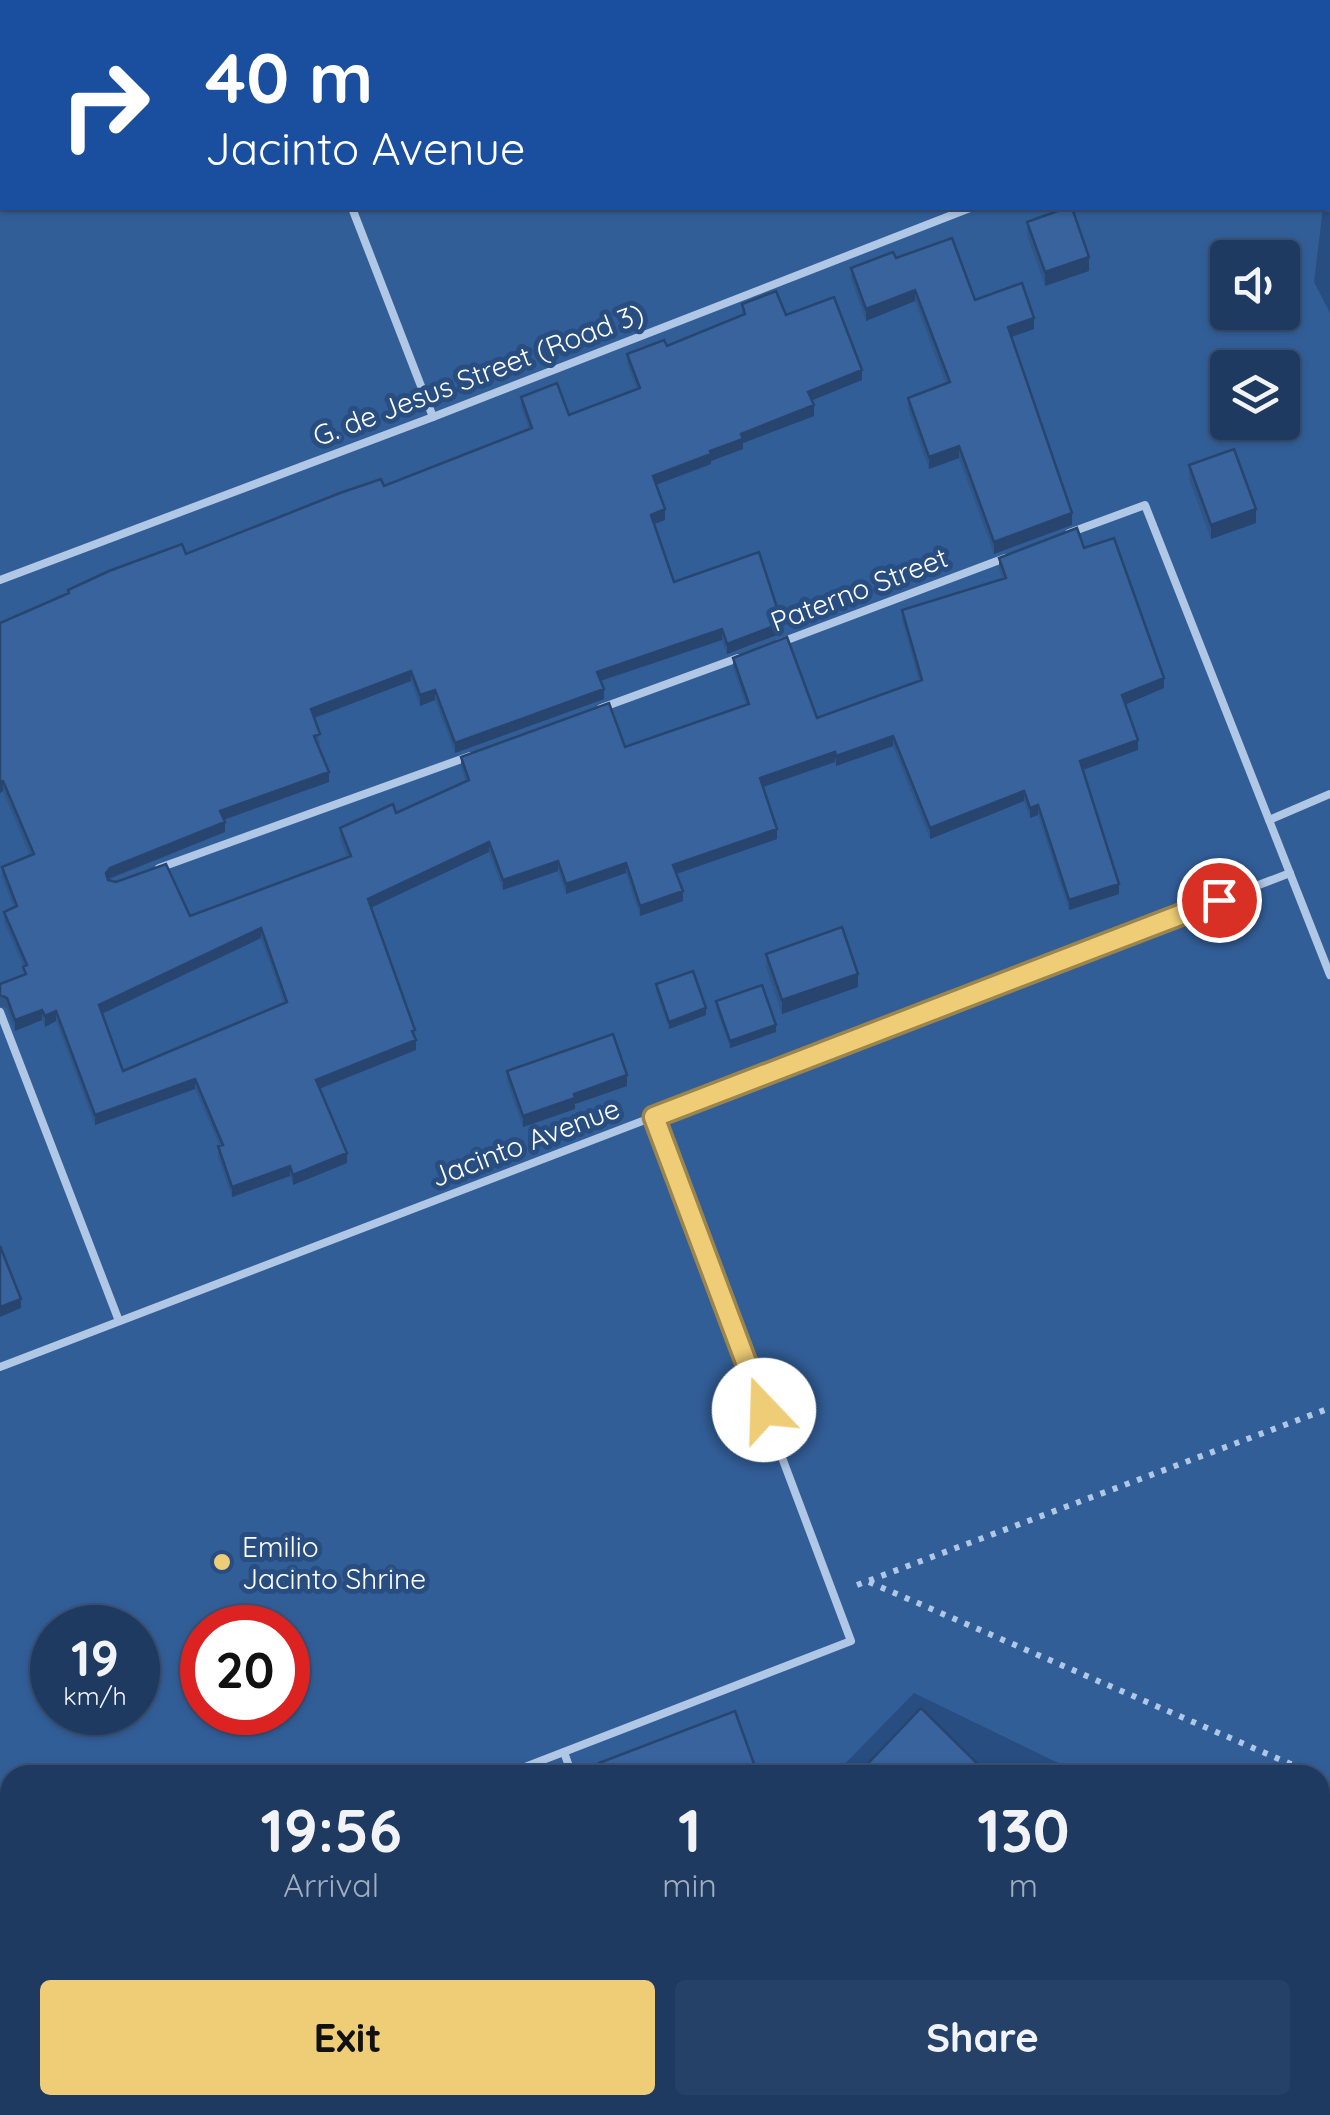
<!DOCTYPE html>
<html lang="en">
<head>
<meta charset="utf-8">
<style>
	body { margin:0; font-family:Quicksand,sans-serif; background:#264167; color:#f1f3f6; height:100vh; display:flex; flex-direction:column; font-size:38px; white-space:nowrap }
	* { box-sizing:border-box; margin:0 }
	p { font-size:32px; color:#a1adbd }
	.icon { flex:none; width:55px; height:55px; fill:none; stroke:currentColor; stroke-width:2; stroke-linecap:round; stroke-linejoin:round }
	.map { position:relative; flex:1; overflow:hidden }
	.sheet { position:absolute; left:0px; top:1765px; width:1330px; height:350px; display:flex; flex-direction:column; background:#1e3a61; border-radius:30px 30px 0 0; box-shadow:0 2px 8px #0004,0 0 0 2px #3c5476 }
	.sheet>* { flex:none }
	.guide { position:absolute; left:0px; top:0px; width:1330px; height:210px; box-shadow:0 2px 8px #0004,0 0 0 2px #3c5476; background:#1a4fa0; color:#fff; overflow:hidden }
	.tools { position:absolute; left:1210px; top:240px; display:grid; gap:20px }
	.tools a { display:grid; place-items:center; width:90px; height:90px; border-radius:10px; background:#1e3a61; box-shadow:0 2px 8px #0004,0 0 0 2px #3c5476; font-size:50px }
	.speed { position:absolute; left:30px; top:1605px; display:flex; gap:20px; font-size:50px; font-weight:700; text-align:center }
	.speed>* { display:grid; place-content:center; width:130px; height:130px; border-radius:50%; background:#1e3a61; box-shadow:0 2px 8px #0004,0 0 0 2px #3c5476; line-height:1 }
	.speed small { font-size:25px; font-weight:400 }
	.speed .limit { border:15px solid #d22; background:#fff; color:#111 }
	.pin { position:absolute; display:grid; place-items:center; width:85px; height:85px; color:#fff; margin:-42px; border:5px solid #fff; border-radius:50%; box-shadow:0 2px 10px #0007 }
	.me { position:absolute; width:110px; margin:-55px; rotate:339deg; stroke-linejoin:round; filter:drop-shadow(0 0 8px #0008) }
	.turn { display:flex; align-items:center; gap:35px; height:210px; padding:0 40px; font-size:45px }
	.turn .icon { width:130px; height:130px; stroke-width:2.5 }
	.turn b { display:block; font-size:70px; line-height:85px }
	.eta { display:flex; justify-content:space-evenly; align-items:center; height:170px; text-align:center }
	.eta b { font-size:60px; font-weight:800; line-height:70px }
	.action { display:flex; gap:20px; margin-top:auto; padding:20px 40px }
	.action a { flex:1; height:115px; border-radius:10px; background:#eecd76; color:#111; font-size:40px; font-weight:800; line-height:115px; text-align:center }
	.action a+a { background:#264167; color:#f1f3f6 }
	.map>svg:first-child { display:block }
</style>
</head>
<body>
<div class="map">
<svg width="1330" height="2115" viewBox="0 0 1330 2115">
	<rect width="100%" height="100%" fill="#284d81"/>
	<!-- green -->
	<path fill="#325e98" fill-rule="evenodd" d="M0,0H1330V152L1328,172V2H2V208H1323L1314,282L1330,313V1895L1320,1890V1775H1083L914,1693L834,1775H10V2105H511L502,2115H0ZM1228,258H1282V312H1228ZM1228,368H1282V422H1228ZM52,1628H138V1712H52ZM202,1628H288V1712H202Z"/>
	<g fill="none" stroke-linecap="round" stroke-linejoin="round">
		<!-- path -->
		<g stroke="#b0c7e6" stroke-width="6" stroke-dasharray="5 8" stroke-linecap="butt">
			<path d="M869,1582L1316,1775"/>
			<path d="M857,1585L1330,1408"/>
			<path d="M1320,1777L1330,1781"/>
		</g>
		<!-- lane -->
		<g stroke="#b0c7e6" stroke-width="8">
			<path d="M270,0L271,2"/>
			<path d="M1080,2V0"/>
			<path d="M352,208L433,417"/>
			<path d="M1069,533L1145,505L1330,975"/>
			<path d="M0,580L433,417L970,208"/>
			<path d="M779,643L1005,558"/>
			<path d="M601,708L738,658"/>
			<path d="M1269,820L1330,794"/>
			<path d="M159,868L470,756"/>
			<path d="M0,1012L119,1321"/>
			<path d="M0,1367L1290,873"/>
			<path d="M564,1752L572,1775"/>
			<path d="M504,1775L851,1641L654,1117"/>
			<path d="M0,1971L10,1967"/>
			<path d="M91,2105L95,2115"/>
			<path d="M205,2115L231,2105"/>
		</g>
		<!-- street -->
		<g stroke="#b0c7e6" stroke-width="10">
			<path d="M778,2105L785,2115"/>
			<path d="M816,2115L827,2105"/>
		</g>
	</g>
	<!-- wall -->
	<g fill="#305587" fill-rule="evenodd">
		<path d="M1027,222L1089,271L1045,286L1027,235Z"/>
		<path d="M896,258L1034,329L1012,337L1072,525L994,554L959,458L929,469L908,409V398L946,384L915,301L866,321L851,279V268Z"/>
		<path d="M742,304L786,315L862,380L812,400L814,416L743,443V449L711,461V464L656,485L665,520L654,524L674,582L782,633L727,654L722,640L601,681L604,699L455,753L435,700L420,706L411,681L315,718L320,744L318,745L329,782L224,820L225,832L108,880L190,916L347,858L340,838V828L396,813L466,782L461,767V757L625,747L746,705L733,668V658L817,718L919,681L902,620V610L1003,579L999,568V558L1084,548L1164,688L1125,704L1138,750L1083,770L1119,894L1069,910L1038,815L1030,818L1024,801L930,839L893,746L836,766L835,762L763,787L777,839L676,874L683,901L640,916L626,873L566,894L558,871L503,890L489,852L371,908L415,1030L416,1050L320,1089L347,1163L293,1185L290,1176L232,1197L218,1157V1146H220L195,1089L95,1125L56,1021L45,1027L42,1020L15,1031L7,1008L0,1006V984L23,975L24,967L4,922V912L14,908L2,877V867L30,856L3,791L0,793V623L68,594V590L186,554L384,486L529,429L521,407V397L569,415L637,389L627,364V354L667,346L742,315ZM261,938L284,1003L123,1071L102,1014Z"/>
		<path d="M1189,465L1256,523L1211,539L1189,479Z"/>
		<path d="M766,954L858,987L782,1014L766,967Z"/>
		<path d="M656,984L706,1015L669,1029L656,991Z"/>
		<path d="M716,1001L776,1032L730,1048L716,1008Z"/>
		<path d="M507,1071L627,1086L575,1104V1109L523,1127L507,1082Z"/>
		<path d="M1001,2105H1261V2115H1012Z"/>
	</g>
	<!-- shaded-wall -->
	<g fill="#27456e">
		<path d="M1089,257V271L1045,286V272Z"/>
		<path d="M915,290V301L866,321V309Z"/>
		<path d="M1034,318V329L1008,338V327Z"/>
		<path d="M862,370V380L808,402V392Z"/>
		<path d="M814,405V416L743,443V449L711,461V464L653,486V476L710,451L741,434Z"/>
		<path d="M959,446V458L929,469V457Z"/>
		<path d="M665,509V520L651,525V515Z"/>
		<path d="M1256,509V523L1211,539V525Z"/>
		<path d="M1072,513V525L994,554V542Z"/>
		<path d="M782,623V633L727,654V644Z"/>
		<path d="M722,629V640L597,682V672Z"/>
		<path d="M411,671V681L311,719V709Z"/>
		<path d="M1164,678V688L1122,706V695Z"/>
		<path d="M604,689V699L455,753V743Z"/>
		<path d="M435,690V700L420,706V695Z"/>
		<path d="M893,736V746L836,766V756Z"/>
		<path d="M1138,740V750L1080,771V761Z"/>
		<path d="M835,752V762L760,788V778Z"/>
		<path d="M329,772V782L220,821V811Z"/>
		<path d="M3,781V791L0,793V782Z"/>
		<path d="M1024,791V801L930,839V828Z"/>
		<path d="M1038,805V815L1030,818V808Z"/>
		<path d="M225,822V832L110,878L106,883V873L110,868Z"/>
		<path d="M777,829V839L673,875V865Z"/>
		<path d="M489,842V852L368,909V899Z"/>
		<path d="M558,861V871L503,890V880Z"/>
		<path d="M626,863V873L566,894V884Z"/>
		<path d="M1119,884V894L1069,910V900Z"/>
		<path d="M683,891V901L640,916V906Z"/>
		<path d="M261,928V938L99,1015V1005Z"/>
		<path d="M858,974V987L782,1014V1000Z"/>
		<path d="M706,1008V1015L669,1029V1022Z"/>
		<path d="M42,1010V1020L15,1031V1020Z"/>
		<path d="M56,1011V1021L45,1027V1016Z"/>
		<path d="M776,1025V1032L730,1048V1041Z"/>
		<path d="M416,1040V1050L316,1090V1080Z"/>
		<path d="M627,1075V1086L575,1104V1109L523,1127V1116L574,1094Z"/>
		<path d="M195,1079V1089L95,1125V1115Z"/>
		<path d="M347,1153V1163L293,1185V1175Z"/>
		<path d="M290,1166V1176L232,1197V1187Z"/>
		<path d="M21,1299V1308L0,1317V1307Z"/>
		<path d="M1259,2105H1261V2115H1252Z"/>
	</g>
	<!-- building -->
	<g fill="#38639d" stroke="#27456e" stroke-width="2.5" fill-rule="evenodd">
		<path d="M1105,0H1191V2H1104Z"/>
		<path d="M1066,208H1072L1089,257L1045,272L1027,222Z"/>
		<path d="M952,238L975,300L1022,283L1034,318L1008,327L1072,513L994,542L959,446L929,457L908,398L950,382L915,290L866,309L851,268L893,252L896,258Z"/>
		<path d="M776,291L786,315L834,297L862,370L808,392L814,405L741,434L743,439L710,451L711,454L653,476L665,509L651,515L674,582L759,552L782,623L727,644L722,629L597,672L604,689L455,743L435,690L420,695L411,671L311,709L320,734L314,736L329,772L220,811L225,822L110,868L106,873L108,880L116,882L166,864L190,916L351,856L340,828L393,804L396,813L469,780L461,757L609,703L625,747L749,704L733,658L787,637L817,718L922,680L902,610L1006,578L999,558L1077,528L1084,548L1114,538L1164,678L1122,695L1138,740L1080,761L1119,884L1069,900L1038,805L1030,808L1024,791L930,828L893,736L836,756L835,752L760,778L777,829L673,865L683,891L640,906L626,863L566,884L558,861L503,880L489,842L368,899L415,1030L412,1031L416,1040L316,1080L347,1153L293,1175L290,1166L232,1187L218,1146L223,1145L195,1079L95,1115L56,1011L45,1016L42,1010L15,1020L7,998L0,995V984L26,974L23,967L27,965L4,912L17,906L2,867L34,854L3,781L0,782V623L69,593L68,590L109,571L182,544L186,554L340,493L381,479L384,486L532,428L521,397L557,383L569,415L640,388L627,354L664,340L667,346L745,314L742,304ZM261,928L287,1002L123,1071L99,1005Z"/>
		<path d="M1234,449L1256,509L1211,525L1189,465Z"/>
		<path d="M842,927L858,974L782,1000L766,954Z"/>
		<path d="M693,971L706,1008L669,1022L656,984Z"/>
		<path d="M762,985L776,1025L730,1041L716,1001Z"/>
		<path d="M613,1034L627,1075L574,1094L575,1098L523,1116L507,1071Z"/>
		<path d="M0,1246L21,1299L0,1307Z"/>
		<path d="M921,1708L989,1775H857Z"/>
		<path d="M735,1711L758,1775H603L599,1763Z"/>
		<path d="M10,1983V2105H76L80,2115H0V1987Z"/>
		<path d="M254,2105H286L290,2115H231Z"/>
		<path d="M500,2105H582L591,2112L601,2105H771L777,2115H490Z"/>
		<path d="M1017,2105H1259L1252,2115H1170L1157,2106L1148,2115H1021L1024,2112Z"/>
		<path d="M899,2107L905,2115H886Z"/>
	</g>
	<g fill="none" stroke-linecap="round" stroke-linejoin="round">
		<!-- route casing -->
		<g stroke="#9b854d" stroke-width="25">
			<path id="route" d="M764,1410L654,1117L1219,900"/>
		</g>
		<!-- route -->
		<use href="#route" stroke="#eecd76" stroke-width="18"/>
	</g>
	<!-- markers -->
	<circle fill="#eecd76" stroke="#284d81" stroke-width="4" cx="222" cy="1562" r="10"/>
	<g text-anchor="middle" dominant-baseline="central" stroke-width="10" stroke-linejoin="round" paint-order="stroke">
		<!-- street labels -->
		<g font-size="28" fill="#fff" stroke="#284d81">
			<text transform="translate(478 374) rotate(-21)">G. de Jesus Street (Road 3)</text>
			<text transform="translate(859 589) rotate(-21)">Paterno Street</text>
			<text transform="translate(525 1142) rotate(-21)">Jacinto Avenue</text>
		</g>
		<!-- poi labels -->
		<g font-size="28" fill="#fff" stroke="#284d81" text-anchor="start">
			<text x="242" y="1546">Emilio<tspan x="242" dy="32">Jacinto Shrine</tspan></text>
		</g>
	</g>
</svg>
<div class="tools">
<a><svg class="icon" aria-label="sound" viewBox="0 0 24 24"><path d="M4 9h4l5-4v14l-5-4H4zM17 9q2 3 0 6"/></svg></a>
<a><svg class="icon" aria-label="layers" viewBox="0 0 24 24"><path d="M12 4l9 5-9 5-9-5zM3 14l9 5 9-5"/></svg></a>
</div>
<div class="speed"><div>19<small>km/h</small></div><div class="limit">20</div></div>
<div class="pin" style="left:1219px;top:900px;background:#d93025"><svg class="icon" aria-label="arrive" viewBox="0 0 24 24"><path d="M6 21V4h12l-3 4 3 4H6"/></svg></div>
<svg class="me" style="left:764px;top:1410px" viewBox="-20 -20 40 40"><circle r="19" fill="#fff"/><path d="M0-13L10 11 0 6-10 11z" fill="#eecd76"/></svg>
<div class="guide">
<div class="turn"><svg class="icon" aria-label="right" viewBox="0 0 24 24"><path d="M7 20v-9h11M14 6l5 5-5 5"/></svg><div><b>40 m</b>Jacinto Avenue</div></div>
</div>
<section class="sheet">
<div class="eta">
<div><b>19:56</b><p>Arrival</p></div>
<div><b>1</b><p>min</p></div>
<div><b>130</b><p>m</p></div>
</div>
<div class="action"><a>Exit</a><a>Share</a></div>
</section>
</div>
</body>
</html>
